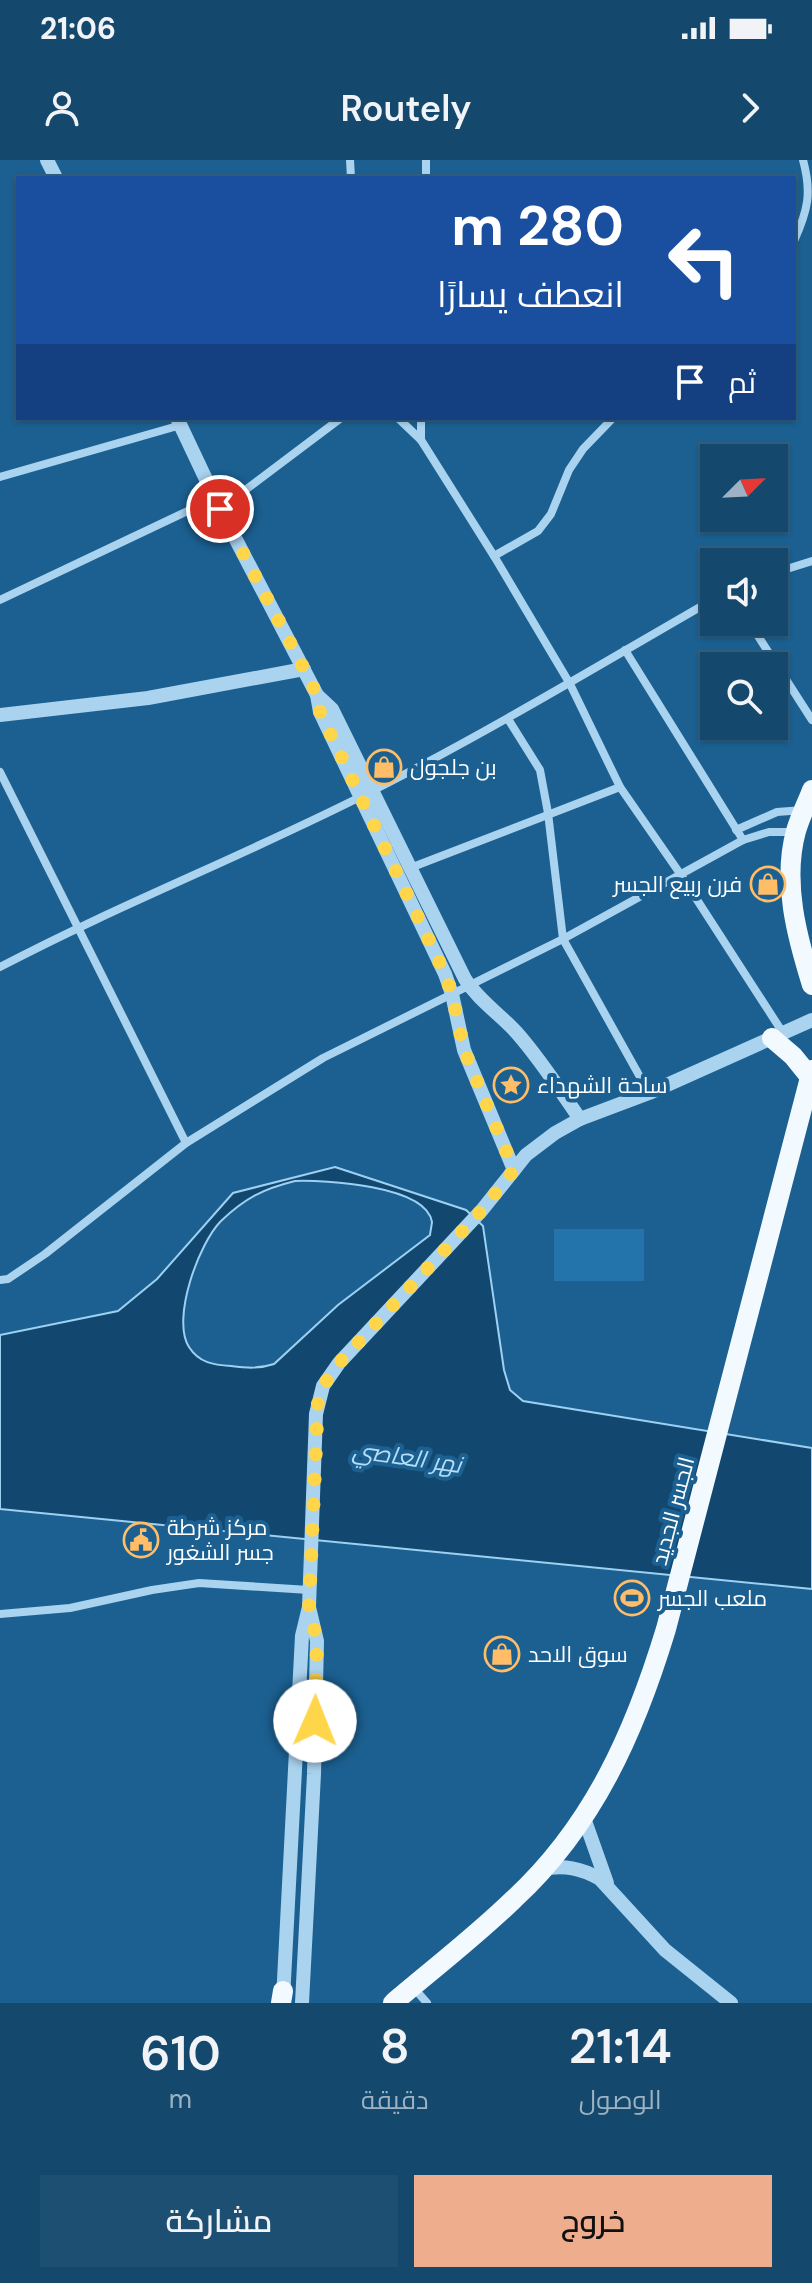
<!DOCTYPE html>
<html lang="ar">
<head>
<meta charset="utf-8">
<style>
	body { margin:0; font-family:"DM Sans",Cairo,sans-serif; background:#1d4f72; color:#f1f3f6; direction:rtl; height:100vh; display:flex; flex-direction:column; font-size:30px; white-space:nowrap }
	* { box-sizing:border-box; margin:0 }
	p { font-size:26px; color:#9db2c2 }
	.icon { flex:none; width:44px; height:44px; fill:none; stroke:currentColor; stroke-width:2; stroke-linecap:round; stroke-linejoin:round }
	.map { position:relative; height:1843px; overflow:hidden; direction:ltr }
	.panel { display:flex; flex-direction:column; background:#14486d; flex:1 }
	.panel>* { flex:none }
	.hud { position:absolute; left:16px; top:16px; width:780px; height:244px; border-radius:0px; box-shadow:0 2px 6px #0004,0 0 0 2px #336080; direction:rtl; background:#1a4fa0; color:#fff; overflow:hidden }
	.needle { width:52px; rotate:66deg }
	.tools { position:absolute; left:700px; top:284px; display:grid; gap:16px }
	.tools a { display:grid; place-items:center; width:88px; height:88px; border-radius:0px; background:#14486d; box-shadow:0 2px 6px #0004,0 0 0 2px #336080; font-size:40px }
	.pin { position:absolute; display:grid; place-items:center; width:68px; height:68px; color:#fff; margin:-34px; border:4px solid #fff; border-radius:50%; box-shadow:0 2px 8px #0007 }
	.me { position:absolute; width:88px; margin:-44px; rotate:1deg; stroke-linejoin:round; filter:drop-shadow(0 0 6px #0008) }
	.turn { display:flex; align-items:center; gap:28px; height:168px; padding:0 40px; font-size:36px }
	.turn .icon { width:104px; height:104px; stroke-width:2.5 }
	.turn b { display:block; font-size:56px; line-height:68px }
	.then { display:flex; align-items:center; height:76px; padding:0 40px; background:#0003; gap:16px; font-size:30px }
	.eta { display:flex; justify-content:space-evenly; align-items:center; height:136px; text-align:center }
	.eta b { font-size:48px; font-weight:600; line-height:56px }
	.button { display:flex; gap:16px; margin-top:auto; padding:16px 40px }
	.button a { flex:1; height:92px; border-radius:0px; background:#eead8d; color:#111; font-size:32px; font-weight:600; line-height:92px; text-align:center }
	.button a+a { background:#1d4f72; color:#f1f3f6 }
	.status { display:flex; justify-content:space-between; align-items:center; height:56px; padding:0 40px; background:#14486d; direction:ltr }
	.status svg { height:22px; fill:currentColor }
	header { display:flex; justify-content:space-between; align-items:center; height:104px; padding:0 40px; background:#14486d; font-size:36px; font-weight:600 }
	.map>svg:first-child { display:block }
</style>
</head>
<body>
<div class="status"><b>21:06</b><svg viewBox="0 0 49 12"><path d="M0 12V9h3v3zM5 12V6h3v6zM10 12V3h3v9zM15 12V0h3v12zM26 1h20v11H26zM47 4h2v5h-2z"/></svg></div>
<header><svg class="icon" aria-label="forward" viewBox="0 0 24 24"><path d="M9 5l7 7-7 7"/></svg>Routely<svg class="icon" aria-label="person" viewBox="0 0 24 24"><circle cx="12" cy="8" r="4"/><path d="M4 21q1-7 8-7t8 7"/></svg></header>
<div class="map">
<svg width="812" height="1843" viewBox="0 0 812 1843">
	<rect width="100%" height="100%" fill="#1b6091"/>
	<!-- green -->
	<rect fill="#2374aa" x="554" y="1069" width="90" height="52"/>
	<!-- water -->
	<path fill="#12486f" stroke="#9dd0f1" stroke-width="2" fill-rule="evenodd" d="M335,1007L466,1050L483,1066L504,1210L510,1230L523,1241L812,1288V1429L0,1349V1175L118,1151L157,1119L233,1033ZM295,1021C324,1020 426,1025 432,1062C432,1063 430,1074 430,1075L338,1145L274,1204C259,1209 247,1208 231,1206C214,1205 199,1203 189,1187C171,1159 199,1083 221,1061C245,1038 263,1029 295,1021Z"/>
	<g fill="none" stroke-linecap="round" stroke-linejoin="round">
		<!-- minor -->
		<g stroke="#aad3ef" stroke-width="8">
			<path d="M350,0L351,18"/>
			<path d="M426,0V18"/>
			<path d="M794,81C808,50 812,33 803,0"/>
			<path d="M398,258L421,280L494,396L570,524L620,627L681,715L783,873"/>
			<path d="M421,280V258"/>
			<path d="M0,317L181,265"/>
			<path d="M220,349L341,258"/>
			<path d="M494,396L538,371L551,354L569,310L583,289L613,258"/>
			<path d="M774,413L812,401"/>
			<path d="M0,440L215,338"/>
			<path d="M749,462L812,560"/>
			<path d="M625,490L743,680"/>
			<path d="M508,559L540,610L548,653L563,779L649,933"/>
			<path d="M0,612L186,983"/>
			<path d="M736,670L777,652L803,650"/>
			<path d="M410,708L620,627"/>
			<path d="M0,807C122,743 251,693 374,630C490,571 601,504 714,439"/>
			<path d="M0,1120L8,1119L45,1094L186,983L323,898L563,779L743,680L769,672H795"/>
			<path d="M0,1454L70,1448L152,1430L199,1423L309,1430"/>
			<path d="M413,1827L427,1843"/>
		</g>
		<!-- tertiary -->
		<g stroke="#aad3ef" stroke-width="14">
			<path d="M47,0L56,18"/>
			<path d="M177,258L220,349L317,535L320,552L445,814L452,834L464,890L514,1010"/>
			<path d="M317,535L332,549L465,819C479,841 500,854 517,873C540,899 560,930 580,959"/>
			<path d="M0,555L148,538L304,509"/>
			<path d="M584,1658L607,1723"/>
			<path d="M543,1709C564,1705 581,1708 600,1719L665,1790L731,1843"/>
			<path d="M283,1839L302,1476L309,1447L316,1254L323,1226L339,1203L482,1050L526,995L555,973L580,959L649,933L812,860"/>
			<path d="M302,1843L314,1614L317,1481L309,1447"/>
		</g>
		<!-- primary -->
		<g stroke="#f2f9ff" stroke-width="20">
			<path d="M812,630C807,643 800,657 796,671C782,722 797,777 812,825"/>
			<path d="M772,878L793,896L810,917"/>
			<path d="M281,1843L283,1831"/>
			<path d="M393,1843C433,1809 476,1776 514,1739C594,1665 635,1571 666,1469L812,910"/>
		</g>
	</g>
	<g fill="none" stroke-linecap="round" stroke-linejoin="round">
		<!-- route -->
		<path stroke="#ffd54a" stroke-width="14" stroke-dasharray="0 25.2" d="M220,349L304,509L317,535L320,552L445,814L452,834L464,890L514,1010L482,1050L339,1203L323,1226L318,1240L309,1447L317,1481L315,1561"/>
	</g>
	<!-- icons -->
	<defs>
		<g id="shop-ring" transform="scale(1.8)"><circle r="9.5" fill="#1b6091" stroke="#ffbd68" stroke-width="1.5"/><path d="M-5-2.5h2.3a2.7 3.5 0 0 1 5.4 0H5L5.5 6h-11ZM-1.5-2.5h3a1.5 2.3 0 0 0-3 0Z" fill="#ffbd68"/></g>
		<g id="sight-ring" transform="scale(1.8)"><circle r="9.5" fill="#1b6091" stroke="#ffbd68" stroke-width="1.5"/><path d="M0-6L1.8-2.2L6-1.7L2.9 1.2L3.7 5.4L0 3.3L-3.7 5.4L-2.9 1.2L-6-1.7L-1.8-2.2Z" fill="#ffbd68"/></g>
		<g id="civic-ring" transform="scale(1.8)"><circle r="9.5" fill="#1b6091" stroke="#ffbd68" stroke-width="1.5"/><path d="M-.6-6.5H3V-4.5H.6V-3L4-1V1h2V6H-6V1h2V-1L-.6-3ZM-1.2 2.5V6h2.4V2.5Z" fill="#ffbd68"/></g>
		<g id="stadium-ring" transform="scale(1.8)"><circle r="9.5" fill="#1b6091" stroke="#ffbd68" stroke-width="1.5"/><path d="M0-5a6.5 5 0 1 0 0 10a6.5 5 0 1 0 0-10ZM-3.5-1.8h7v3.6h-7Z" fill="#ffbd68"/></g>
	</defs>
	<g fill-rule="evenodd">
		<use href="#shop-ring" x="384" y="607"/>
		<use href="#shop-ring" x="768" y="724"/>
		<use href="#sight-ring" x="511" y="925"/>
		<use href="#civic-ring" x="141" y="1380"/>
		<use href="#stadium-ring" x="632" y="1438"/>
		<use href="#shop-ring" x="502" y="1494"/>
	</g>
	<g text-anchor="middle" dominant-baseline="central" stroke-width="8" stroke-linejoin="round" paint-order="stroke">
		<!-- poi labels -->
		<g font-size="22" fill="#fff" stroke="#1b6091" text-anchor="start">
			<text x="410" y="607">بن جلجول</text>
			<text x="742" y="724" text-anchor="end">فرن ربيع الجسر</text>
			<text x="537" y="925">ساحة الشهداء</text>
			<text x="167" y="1367">مركز شرطة<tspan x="167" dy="25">جسر الشغور</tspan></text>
			<text x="658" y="1438">ملعب الجسر</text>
			<text x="528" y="1494">سوق الاحد</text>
		</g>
		<!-- street labels -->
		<g font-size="22" fill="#fff" stroke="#1b6091">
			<text transform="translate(673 1351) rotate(-75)">الجسر الجديد</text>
		</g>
		<!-- water labels -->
		<g font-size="24" font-style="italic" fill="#b6ddf6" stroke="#1b6091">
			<text transform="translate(407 1297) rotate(8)">نهر العاصي</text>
		</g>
	</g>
</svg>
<div class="tools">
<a><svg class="needle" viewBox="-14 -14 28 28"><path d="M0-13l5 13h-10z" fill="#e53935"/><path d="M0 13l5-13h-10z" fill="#9db2c2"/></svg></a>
<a><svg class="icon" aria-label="sound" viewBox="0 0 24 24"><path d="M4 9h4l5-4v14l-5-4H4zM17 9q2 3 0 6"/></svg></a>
<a><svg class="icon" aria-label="search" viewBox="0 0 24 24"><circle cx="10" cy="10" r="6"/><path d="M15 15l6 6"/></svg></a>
</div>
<div class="pin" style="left:220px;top:349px;background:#d93025"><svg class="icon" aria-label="arrive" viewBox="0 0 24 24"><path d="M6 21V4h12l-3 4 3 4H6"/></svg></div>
<svg class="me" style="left:315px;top:1561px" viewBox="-20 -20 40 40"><circle r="19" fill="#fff"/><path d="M0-13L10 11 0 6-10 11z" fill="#ffd54a"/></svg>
<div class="hud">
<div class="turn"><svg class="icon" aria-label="left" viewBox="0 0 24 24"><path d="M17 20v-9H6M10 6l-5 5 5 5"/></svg><div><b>280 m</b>انعطف يسارًا</div></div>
<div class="then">ثم<svg class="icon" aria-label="arrive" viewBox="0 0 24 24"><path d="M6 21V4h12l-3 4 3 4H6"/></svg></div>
</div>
</div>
<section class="panel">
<div class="eta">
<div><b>21:14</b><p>الوصول</p></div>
<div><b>8</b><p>دقيقة</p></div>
<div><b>610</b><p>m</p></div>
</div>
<div class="button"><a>خروج</a><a>مشاركة</a></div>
</section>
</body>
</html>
